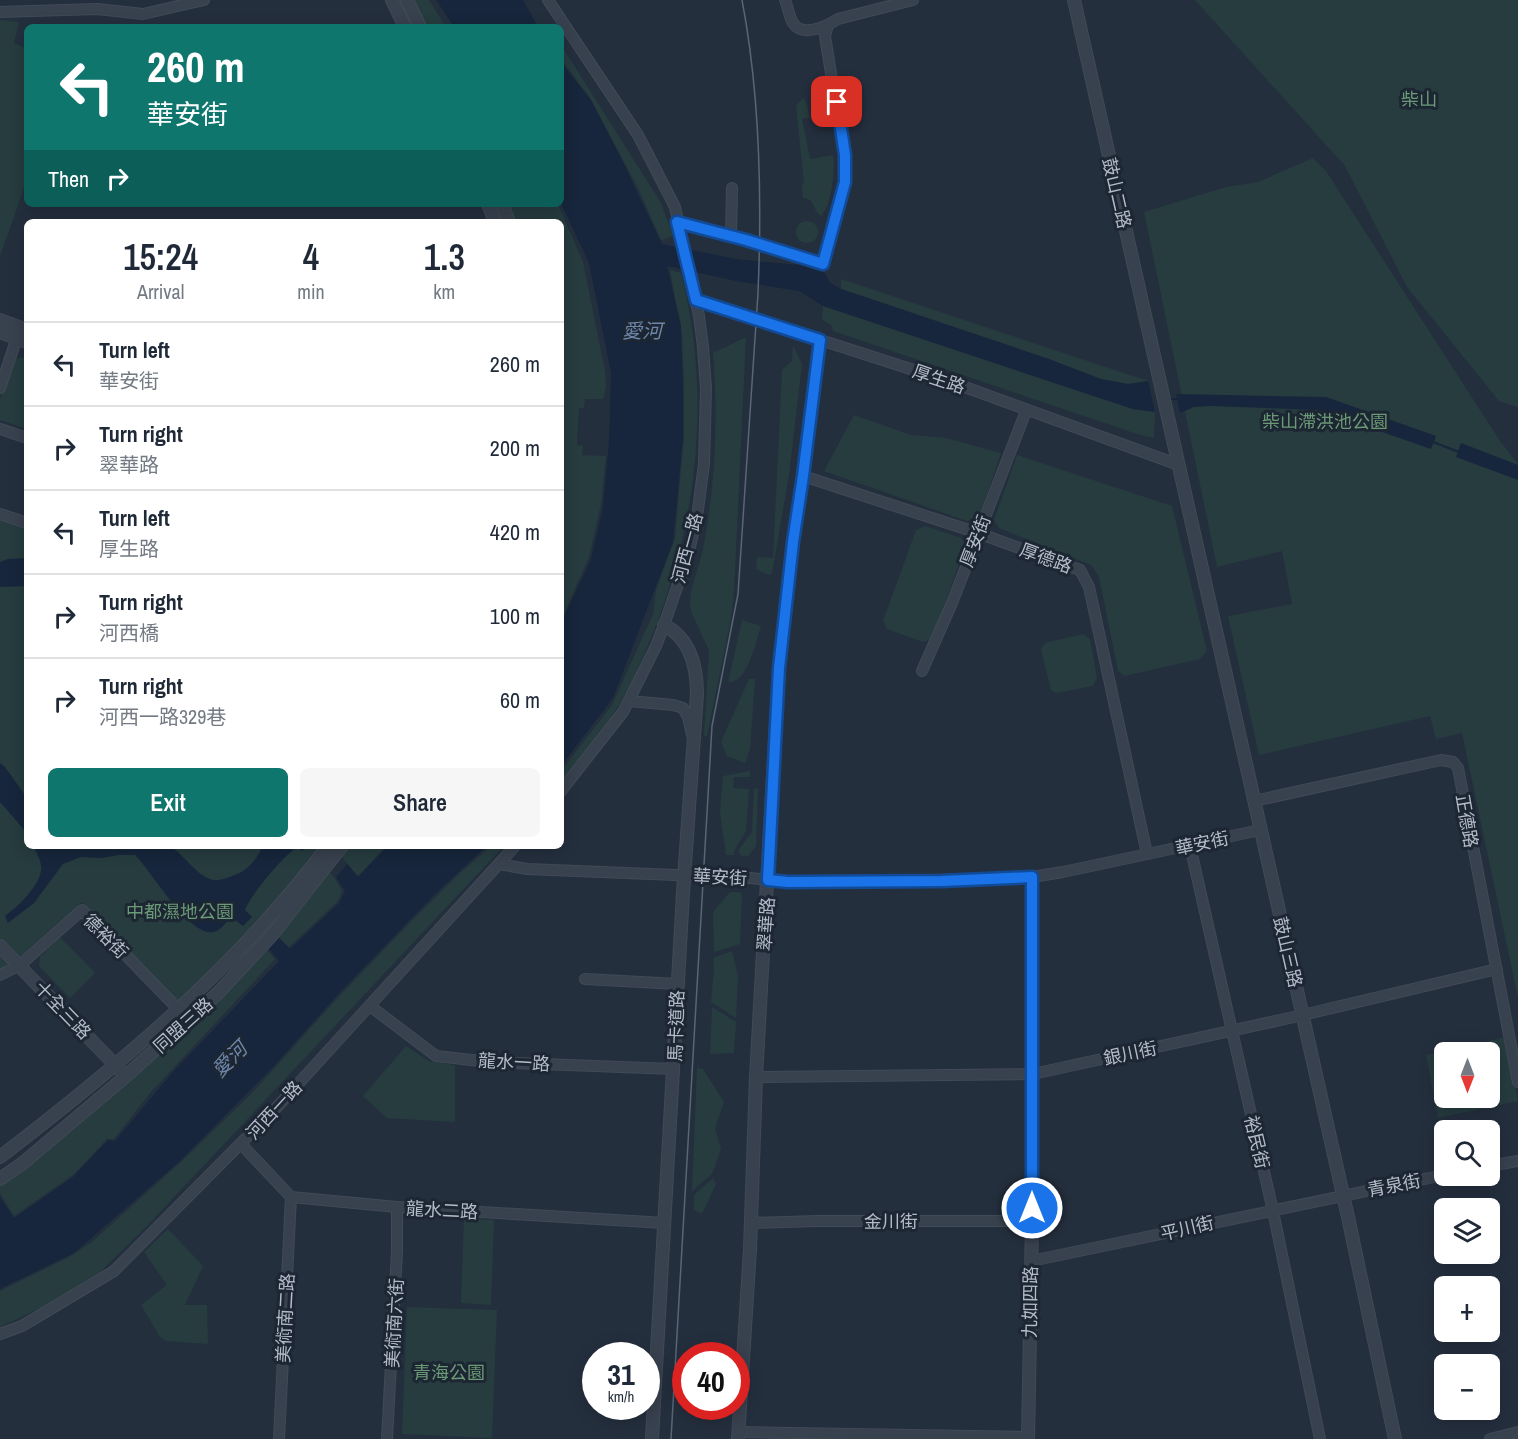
<!DOCTYPE html>
<html lang="en">
<head>
<meta charset="utf-8">
<style>
	body { margin:0; font-family:"Archivo Narrow","Noto Sans TC",sans-serif; background:#f6f6f7; color:#1f2937; height:100vh; display:flex; flex-direction:column; font-size:22px; white-space:nowrap }
	* { box-sizing:border-box; margin:0 }
	p { font-size:20px; color:#747a83 }
	.icon { flex:none; width:33px; height:33px; fill:none; stroke:currentColor; stroke-width:2; stroke-linecap:round; stroke-linejoin:round }
	.map { position:relative; flex:1; overflow:hidden }
	.side { position:absolute; left:24px; top:219px; width:540px; height:630px; display:flex; flex-direction:column; background:#fff; border-radius:9px; box-shadow:0 3px 15px #0003 }
	.side>* { flex:none }
	.guide { position:absolute; left:24px; top:24px; width:540px; height:183px; border-radius:9px; box-shadow:0 3px 15px #0003; background:#0f766e; color:#fff; overflow:hidden }
	.needle { width:39px; rotate:180deg }
	.controls { position:absolute; left:1434px; top:1042px; display:grid; gap:12px }
	.controls a { display:grid; place-items:center; width:66px; height:66px; border-radius:9px; background:#fff; box-shadow:0 3px 15px #0003; font-size:30px }
	.speed { position:absolute; left:582px; top:1342px; display:flex; gap:12px; font-size:30px; font-weight:700; text-align:center }
	.speed>* { display:grid; place-content:center; width:78px; height:78px; border-radius:50%; background:#fff; box-shadow:0 3px 15px #0003; line-height:1 }
	.speed small { font-size:15px; font-weight:400 }
	.speed .limit { border:9px solid #d22; background:#fff; color:#111 }
	.pin { position:absolute; display:grid; place-items:center; width:51px; height:51px; color:#fff; margin:-26px; border-radius:12px; box-shadow:0 3px 9px #0006 }
	.me { position:absolute; width:66px; margin:-33px; rotate:0deg; stroke-linejoin:round; filter:drop-shadow(0 0 4px #0008) }
	.turn { display:flex; align-items:center; gap:21px; height:126px; padding:0 24px; font-size:27px }
	.turn .icon { width:78px; height:78px; stroke-width:2.5 }
	.turn b { display:block; font-size:42px; line-height:51px }
	.then { display:flex; align-items:center; height:57px; padding:0 24px; background:#0003; gap:12px; font-size:22px }
	.eta { display:flex; justify-content:space-evenly; align-items:center; height:102px; text-align:center }
	.eta b { font-size:36px; font-weight:600; line-height:42px }
	.action { display:flex; gap:12px; margin-top:auto; padding:12px 24px }
	.action a { flex:1; height:69px; border-radius:9px; background:#0f766e; color:#fff; font-size:24px; font-weight:600; line-height:69px; text-align:center }
	.action a+a { background:#f6f6f7; color:#1f2937 }
	ul { padding:0; list-style:none }
	li { display:flex; align-items:center; gap:18px; height:84px; padding:0 24px; border-top:2px solid #e0e1e3 }
	li div { flex:1 }
	li b { display:block; font-size:22px }
	li em { font-style:normal }
	.map>svg:first-child { display:block }
</style>
</head>
<body>
<div class="map">
<svg width="1518" height="1439" viewBox="0 0 1518 1439">
	<rect width="100%" height="100%" fill="#242f3e"/>
	<!-- green -->
	<g fill="#263c3f" fill-rule="evenodd">
		<path d="M411,0H429L446,27H424Z"/>
		<path d="M1195,0H1518V407L1499,401L1407,287L1345,166Z"/>
		<path d="M0,20L19,22L14,43L27,49V179L0,256Z"/>
		<path d="M561,45L661,203L673,236L661,240L638,188L590,98L561,59Z"/>
		<path d="M803,98C808,104 809,110 809,118L802,119L810,159L833,155C836,169 831,207 821,216C812,210 816,199 803,198L802,184L804,183L796,106Z"/>
		<path d="M1313,158L1326,171L1500,441L1518,464V998L1462,733L1436,739L1430,716L1259,755L1228,616L1292,604L1282,551L1217,567L1144,212L1226,187L1258,182Z"/>
		<path d="M507,204H558L583,262L605,371L606,387L603,399H585L584,408H579L577,445L583,446L582,455L606,456L601,504L589,557L561,620V222H513Z"/>
		<circle cx="807" cy="232" r="11"/>
		<path d="M670,270L681,273C718,415 691,575 620,703C604,732 581,757 561,783V771L612,705L653,614L656,590L675,538L684,435V378L682,337Z"/>
		<path d="M841,279L1148,381L1128,384L1101,379L1046,358L841,289Z"/>
		<path d="M823,306L1133,409L1155,412L1154,438L1137,434L833,331L831,325L822,320Z"/>
		<path d="M746,337L734,592L731,619L707,736H704L709,651L691,611L690,602C691,582 701,563 704,544C716,480 718,415 713,351L715,352Z"/>
		<path d="M793,345L802,364L789,475L772,573L769,575L756,569L757,557L773,558L782,370L792,361Z"/>
		<path d="M23,357L27,359V429L0,420V399L15,359Z"/>
		<path d="M854,415L911,435L946,438L1001,453L980,516L967,521L824,471Z"/>
		<path d="M1017,455L1172,506L1207,651L1200,659L1124,676L1118,671L1099,577L1091,565L999,528L994,520Z"/>
		<path d="M0,514L27,523V846H323L258,924L181,1004L82,902L16,960L0,968Z"/>
		<path d="M925,526L961,538L966,545L932,639L923,642L887,629L883,621L916,530Z"/>
		<path d="M742,620L761,626C756,641 747,685 728,682Z"/>
		<path d="M1083,634L1090,639L1097,678L1093,686L1056,693L1051,690L1041,650L1045,643Z"/>
		<path d="M749,679H755L750,749L745,763L727,756L721,742Z"/>
		<path d="M750,771V777H734L733,788L749,789L746,831L735,849L734,855H726L720,812L723,776Z"/>
		<path d="M754,788L758,789L756,846L748,856H742L738,851L752,832Z"/>
		<path d="M348,846H386L358,876L341,856Z"/>
		<path d="M491,846H504L146,1227L100,1272L47,1305L0,1327V1291L69,1257L92,1242L182,1161L255,1090L331,1005L400,933L460,873Z"/>
		<path d="M328,871L334,877L342,891L338,901L289,947L276,934Z"/>
		<path d="M730,892H739L742,895L740,944L714,952L713,912Z"/>
		<path d="M60,937L95,973L70,998L39,966L40,957Z"/>
		<path d="M264,946L275,959L151,1092L114,1139H107L73,1175L14,1216L0,1193V1181Z"/>
		<path d="M732,951L738,976L736,1018L711,1002L714,970L713,958Z"/>
		<path d="M712,1007L736,1022L734,1053L710,1054Z"/>
		<path d="M1506,1037L1518,1101L1438,1118L1426,1055ZM1444,1053H1490V1098H1444Z"/>
		<path d="M406,1046L429,1061L455,1065V1122L387,1118L363,1096Z"/>
		<path d="M697,1068L703,1069L724,1102L715,1128L721,1149L712,1174L692,1191Z"/>
		<path d="M713,1178L716,1184L702,1214L694,1210V1195Z"/>
		<path d="M464,1218L494,1220L491,1305L461,1303Z"/>
		<path d="M168,1229L203,1266L185,1305H207L208,1344L166,1341L160,1337L141,1305L167,1285L144,1252Z"/>
		<path d="M407,1307L497,1310L492,1438L402,1434Z"/>
	</g>
	<!-- water -->
	<g fill="#17263c">
		<path d="M436,0H523L538,27H454Z"/>
		<path d="M561,62L591,100L622,160L662,244L736,259L800,265L825,273L830,283L841,289L1046,358L1101,379L1128,384L1148,381L1155,412L1133,409L823,306L799,291L736,281L667,266L681,325L683,394V439L673,542L613,698L561,766V623L591,559L603,507L609,442L611,373L589,263L561,203Z"/>
		<path d="M1176,394L1326,397L1436,436L1431,449L1319,410L1211,406L1194,407L1180,413Z"/>
		<path d="M1461,443L1518,465V480L1456,457Z"/>
		<path d="M27,558V586L0,587V562L8,559Z"/>
		<path d="M0,763L5,767L27,798V833L0,802Z"/>
		<path d="M33,846H170C185,855 201,883 219,880C225,879 232,876 237,874C248,870 259,857 262,846H307L302,851L298,847C285,853 250,896 245,910L252,917L243,926L231,917C226,922 221,930 214,932C190,938 150,869 135,855H119L101,858L81,857L63,864L34,903L8,923L5,916C18,907 44,882 41,865C40,858 36,852 33,846Z"/>
		<path d="M388,846H487L436,893L342,990L274,1066L180,1161L74,1253L0,1289V1197L14,1218L73,1177L108,1140L115,1141L172,1073L279,961L266,945L275,935L290,949L339,903L345,891L336,877L347,864L358,877Z"/>
	</g>
	<g fill="none" stroke-linecap="round" stroke-linejoin="round">
		<!-- stream -->
		<g stroke="#17263c" stroke-width="2">
			<path d="M1167,399H1179"/>
			<path d="M1433,442L1459,452"/>
		</g>
		<!-- minor casing -->
		<g stroke="#414a57" stroke-width="12">
			<g id="minor">
				<path d="M548,0L638,135L675,207L699,316L703,347L706,389L704,464L697,517L688,555L664,625L656,646L623,712L561,791"/>
				<path d="M785,0C788,7 789,17 793,23C803,38 827,26 838,19L913,0"/>
				<path d="M0,12L97,9L143,14L204,0"/>
				<path d="M677,222L731,236L823,264L843,195L846,167L825,36L828,25"/>
				<path d="M731,236L732,188"/>
				<path d="M696,300L951,382L1179,465"/>
				<path d="M0,388L17,338"/>
				<path d="M0,429L27,438"/>
				<path d="M803,476L978,533L1080,570L1089,587L1147,854"/>
				<path d="M0,514L27,523"/>
				<path d="M922,671L952,603L1026,411"/>
				<path d="M629,701L673,705L683,708L688,717L692,735"/>
				<path d="M1254,801L1441,760L1453,762L1458,768L1518,1082"/>
				<path d="M1190,846L1273,1211L1320,1439"/>
				<path d="M499,864L527,869L750,878L788,882L994,879L1032,877L1063,872L1260,830"/>
				<path d="M0,975L20,965L82,910L179,1010"/>
				<path d="M585,979L678,984"/>
				<path d="M370,1006L436,1056L489,1062L674,1069"/>
				<path d="M756,1077L1033,1074L1294,1017L1497,969"/>
				<path d="M241,1144L291,1197L397,1207L665,1223"/>
				<path d="M1490,1166L1518,1161"/>
				<path d="M751,1223L817,1221H1032"/>
				<path d="M1031,1261L1444,1175"/>
				<path d="M0,1334L22,1326L114,1271L278,1106L515,846"/>
				<path d="M738,1432L1028,1437"/>
				<path d="M279,1439L291,1197"/>
				<path d="M387,1439L397,1251V1207"/>
				<path d="M1490,1439L1518,1432"/>
			</g>
		</g>
		<!-- tertiary casing -->
		<g stroke="#414a57" stroke-width="14">
			<g id="tertiary">
				<path d="M392,0L405,27"/>
				<path d="M407,0L420,27"/>
				<path d="M1074,0L1348,1217L1395,1439"/>
				<path d="M488,204L495,222"/>
				<path d="M502,204L509,222"/>
				<path d="M0,320L27,330"/>
				<path d="M0,332L27,342"/>
				<path d="M0,946L120,1070"/>
				<path d="M0,1157C120,1065 237,967 328,846"/>
				<path d="M0,1179L23,1163L126,1076L218,993L272,935L342,846"/>
				<path d="M652,1439L683,893L697,694C697,666 690,638 664,625"/>
				<path d="M738,1439L750,1249L756,1077L779,668L793,542L803,476L820,340"/>
				<path d="M1028,1439L1032,1221V877"/>
			</g>
		</g>
		<!-- minor -->
		<use href="#minor" stroke="#38414e" stroke-width="10"/>
		<!-- tertiary -->
		<use href="#tertiary" stroke="#38414e" stroke-width="12"/>
		<!-- tram -->
		<path stroke="#5a6575" stroke-width="1.5" d="M671,1439L712,726L738,594L758,293C762,198 760,94 742,0"/>
	</g>
	<g fill="none" stroke-linecap="round" stroke-linejoin="round">
		<!-- route casing -->
		<g stroke="#114b97" stroke-width="15">
			<path id="route" d="M837,102L845,155V182L823,264L746,240L677,222L696,300L820,340L803,476L793,542L779,668L768,880L788,882L942,881L1032,877V1208"/>
		</g>
		<!-- route -->
		<use href="#route" stroke="#1a73e8" stroke-width="10"/>
	</g>
	<g text-anchor="middle" dominant-baseline="central" stroke-width="6" stroke-linejoin="round" paint-order="stroke">
		<!-- park labels -->
		<g font-size="18" fill="#6b9a76" stroke="#1d2633">
			<text x="1419" y="99">柴山</text>
			<text x="1325" y="421">柴山滯洪池公園</text>
			<text x="180" y="911">中都濕地公園</text>
			<text x="449" y="1372">青海公園</text>
		</g>
		<!-- street labels -->
		<g font-size="18" fill="#b4bcc9" stroke="#1d2633">
			<text transform="translate(1117 193) rotate(77)">鼓山二路</text>
			<text transform="translate(939 379) rotate(19)">厚生路</text>
			<text transform="translate(975 541) rotate(-69)">厚安街</text>
			<text transform="translate(687 548) rotate(-75)">河西一路</text>
			<text transform="translate(1046 558) rotate(20)">厚德路</text>
			<text transform="translate(1467 821) rotate(80)">正德路</text>
			<text transform="translate(1202 843) rotate(-12)">華安街</text>
			<text transform="translate(720 877) rotate(3)">華安街</text>
			<text transform="translate(766 924) rotate(-86)">翠華路</text>
			<text transform="translate(106 936) rotate(45)">德裕街</text>
			<text transform="translate(1288 952) rotate(77)">鼓山三路</text>
			<text transform="translate(63 1010) rotate(46)">十全三路</text>
			<text transform="translate(183 1025) rotate(-42)">同盟三路</text>
			<text transform="translate(676 1026) rotate(-88)">馬卡道路</text>
			<text transform="translate(1130 1053) rotate(-12)">銀川街</text>
			<text transform="translate(514 1062) rotate(3)">龍水一路</text>
			<text transform="translate(274 1110) rotate(-47)">河西一路</text>
			<text transform="translate(1257 1142) rotate(77)">裕民街</text>
			<text transform="translate(1394 1185) rotate(-11)">青泉街</text>
			<text transform="translate(442 1210) rotate(3)">龍水二路</text>
			<text x="891" y="1221">金川街</text>
			<text transform="translate(1187 1228) rotate(-13)">平川街</text>
			<text transform="translate(1030 1302) rotate(-89)">九如四路</text>
			<text transform="translate(285 1318) rotate(-87)">美術南二路</text>
			<text transform="translate(394 1323) rotate(-87)">美術南六街</text>
		</g>
		<!-- water labels -->
		<g font-size="20" font-style="italic" fill="#6d86a8" stroke="#1d2633">
			<text x="642" y="330">愛河</text>
			<text transform="translate(229 1059) rotate(-45)">愛河</text>
		</g>
	</g>
</svg>
<div class="controls">
<a><svg class="needle" viewBox="-14 -14 28 28"><path d="M0-13l5 13h-10z" fill="#e53935"/><path d="M0 13l5-13h-10z" fill="#747a83"/></svg></a>
<a><svg class="icon" aria-label="search" viewBox="0 0 24 24"><circle cx="10" cy="10" r="6"/><path d="M15 15l6 6"/></svg></a>
<a><svg class="icon" aria-label="layers" viewBox="0 0 24 24"><path d="M12 4l9 5-9 5-9-5zM3 14l9 5 9-5"/></svg></a>
<a>+</a>
<a>−</a>
</div>
<div class="speed"><div>31<small>km/h</small></div><div class="limit">40</div></div>
<div class="pin" style="left:837px;top:102px;background:#d93025"><svg class="icon" aria-label="arrive" viewBox="0 0 24 24"><path d="M6 21V4h12l-3 4 3 4H6"/></svg></div>
<svg class="me" style="left:1032px;top:1208px" viewBox="-20 -20 40 40"><circle r="17" fill="#1a73e8" stroke="#fff" stroke-width="3"/><path d="M0-11L8 9 0 5-8 9z" fill="#fff"/></svg>
<div class="guide">
<div class="turn"><svg class="icon" aria-label="left" viewBox="0 0 24 24"><path d="M17 20v-9H6M10 6l-5 5 5 5"/></svg><div><b>260 m</b>華安街</div></div>
<div class="then">Then<svg class="icon" aria-label="right" viewBox="0 0 24 24"><path d="M7 20v-9h11M14 6l5 5-5 5"/></svg></div>
</div>
<section class="side">
<div class="eta">
<div><b>15:24</b><p>Arrival</p></div>
<div><b>4</b><p>min</p></div>
<div><b>1.3</b><p>km</p></div>
</div>
<ul>
<li><svg class="icon" aria-label="left" viewBox="0 0 24 24"><path d="M17 20v-9H6M10 6l-5 5 5 5"/></svg><div><b>Turn left</b><p>華安街</p></div><em>260 m</em></li>
<li><svg class="icon" aria-label="right" viewBox="0 0 24 24"><path d="M7 20v-9h11M14 6l5 5-5 5"/></svg><div><b>Turn right</b><p>翠華路</p></div><em>200 m</em></li>
<li><svg class="icon" aria-label="left" viewBox="0 0 24 24"><path d="M17 20v-9H6M10 6l-5 5 5 5"/></svg><div><b>Turn left</b><p>厚生路</p></div><em>420 m</em></li>
<li><svg class="icon" aria-label="right" viewBox="0 0 24 24"><path d="M7 20v-9h11M14 6l5 5-5 5"/></svg><div><b>Turn right</b><p>河西橋</p></div><em>100 m</em></li>
<li><svg class="icon" aria-label="right" viewBox="0 0 24 24"><path d="M7 20v-9h11M14 6l5 5-5 5"/></svg><div><b>Turn right</b><p>河西一路329巷</p></div><em>60 m</em></li>
</ul>
<div class="action"><a>Exit</a><a>Share</a></div>
</section>
</div>
</body>
</html>
